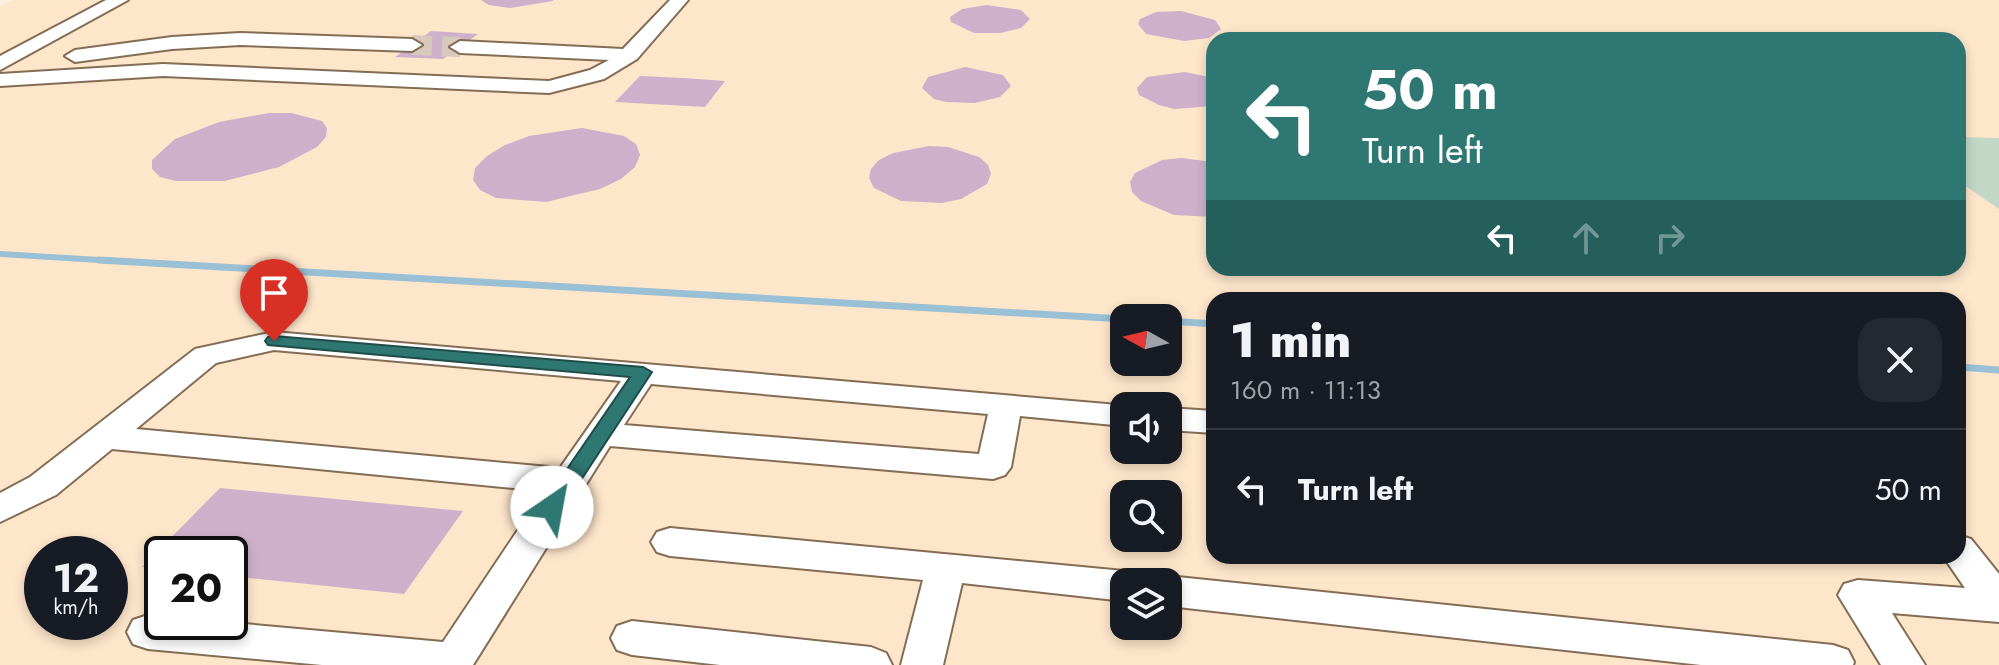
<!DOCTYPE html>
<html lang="en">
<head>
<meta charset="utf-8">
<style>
	body { margin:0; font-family:Jost,sans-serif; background:#242831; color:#f1f3f6; height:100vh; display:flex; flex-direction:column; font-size:30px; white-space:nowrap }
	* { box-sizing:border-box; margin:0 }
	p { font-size:26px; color:#9ea1a6 }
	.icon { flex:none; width:44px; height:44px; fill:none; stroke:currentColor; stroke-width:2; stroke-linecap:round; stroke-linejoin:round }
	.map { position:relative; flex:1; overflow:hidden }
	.panel { position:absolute; left:1206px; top:292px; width:760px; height:272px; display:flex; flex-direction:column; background:#171b24; border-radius:24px; box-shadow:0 4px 12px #0003 }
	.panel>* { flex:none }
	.hud { position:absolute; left:1206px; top:32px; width:760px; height:244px; border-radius:24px; box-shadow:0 4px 12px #0003; background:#2f7772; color:#fff; overflow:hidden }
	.needle { width:52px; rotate:278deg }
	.tools { position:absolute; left:1110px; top:304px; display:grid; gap:16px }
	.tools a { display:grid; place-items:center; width:72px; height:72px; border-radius:16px; background:#171b24; box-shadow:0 4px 12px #0003; font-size:40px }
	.speed { position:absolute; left:24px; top:536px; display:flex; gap:16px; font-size:40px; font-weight:700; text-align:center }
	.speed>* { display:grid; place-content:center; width:104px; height:104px; border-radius:50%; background:#171b24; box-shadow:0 4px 12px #0003; line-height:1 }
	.speed small { font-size:20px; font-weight:400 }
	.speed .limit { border:4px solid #111; border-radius:12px; background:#fff; color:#111 }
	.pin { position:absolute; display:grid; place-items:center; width:68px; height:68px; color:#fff; margin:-82px -34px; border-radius:50% 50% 50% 0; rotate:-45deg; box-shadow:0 0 8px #0007 }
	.pin .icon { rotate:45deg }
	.me { position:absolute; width:88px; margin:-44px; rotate:33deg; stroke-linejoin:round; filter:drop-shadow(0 0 6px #0008) }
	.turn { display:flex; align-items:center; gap:28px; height:168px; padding:0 24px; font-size:36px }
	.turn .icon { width:104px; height:104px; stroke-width:2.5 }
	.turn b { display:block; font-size:56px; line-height:68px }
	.lanes { display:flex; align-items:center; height:76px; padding:0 24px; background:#0003; justify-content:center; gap:40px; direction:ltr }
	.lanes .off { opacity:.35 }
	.round { display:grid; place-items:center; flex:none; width:84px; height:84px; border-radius:24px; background:#242831 }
	.head { display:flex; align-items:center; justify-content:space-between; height:136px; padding:0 24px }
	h1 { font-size:48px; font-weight:800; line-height:60px }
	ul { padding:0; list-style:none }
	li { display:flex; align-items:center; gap:24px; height:120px; padding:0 24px; border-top:2px solid #363941 }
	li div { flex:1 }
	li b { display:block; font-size:30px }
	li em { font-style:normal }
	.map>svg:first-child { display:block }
</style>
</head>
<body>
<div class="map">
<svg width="1999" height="665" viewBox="0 0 1999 665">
	<rect width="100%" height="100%" fill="#fdeede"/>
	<!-- built -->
	<path fill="#fee6cb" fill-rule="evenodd" d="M15,0H1999V665H0V6ZM1214,40H1958V268H1214ZM1214,300H1958V556H1214ZM1124,318H1168V362H1124ZM1124,406H1168V450H1124ZM1124,494H1168V538H1124ZM42,554H110V622H42ZM162,554H230V622H162ZM1124,582H1168V626H1124Z"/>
	<!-- green -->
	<path fill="#c3d7c7" d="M1958,137L1999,138V209L1958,181Z"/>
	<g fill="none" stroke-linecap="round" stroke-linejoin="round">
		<!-- stream-far1 -->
		<path stroke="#99c0d4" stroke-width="6" d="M0,254L133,262"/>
		<!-- stream -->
		<g stroke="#99c0d4" stroke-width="7">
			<path d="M99,260L1124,319"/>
			<path d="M1168,321L1214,324"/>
			<path d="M1958,367L1999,370"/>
		</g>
	</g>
	<!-- building -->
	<g fill="#cfb0ca">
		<path d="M481,0H553V1L510,8L489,5Z"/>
		<path d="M986,5L1021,10L1030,19L1021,28L1000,33H974L951,22L950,17L962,9Z"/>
		<path d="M1181,11L1215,20L1221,29L1209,38L1184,41L1146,34L1138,24L1140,19L1156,12Z"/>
		<path d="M431,31L478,34L443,59L395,57Z"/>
		<path d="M965,67L1003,75L1011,86L1000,97L975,103L946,102L934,99L922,88L928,77Z"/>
		<path d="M1185,72L1214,78V106L1174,109L1159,105L1139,95L1137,88L1147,77Z"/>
		<path d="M640,76L684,78L725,81L705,107L615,102Z"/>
		<path d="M269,113H291L322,121L327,128L326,137L317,147L279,167L225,181H176L160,177L152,169V160L175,139L219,122Z"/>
		<path d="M582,128L624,136L636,144L640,155L635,167L621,179L600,189L546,202L496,198L480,190L473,180L475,168L487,156L505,145L529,136Z"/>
		<path d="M929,146L948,147L979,157L988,165L991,174L987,184L961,199L942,203L901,201L874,188L869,178L871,169L879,160L893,153Z"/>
		<path d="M1181,158L1214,162V217L1174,215L1141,201L1132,192L1130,182L1135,173L1162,160Z"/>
		<path d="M220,488L463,511L404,594L230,576V554H162V569L142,567Z"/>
	</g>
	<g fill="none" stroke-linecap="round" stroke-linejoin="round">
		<!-- minor-tunnel -->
		<path stroke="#d7c9bb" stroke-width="20" stroke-dasharray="20 10" stroke-linecap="butt" d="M412,45L460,47"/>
		<!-- minor casing -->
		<g stroke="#836d55" stroke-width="4">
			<g id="minor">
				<path d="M106,0H128L0,70V56Z"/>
				<path d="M670,0H688L637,59L604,79L549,93L163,76L0,86V74L163,64L549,81L590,70L609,60L460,53L450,47L460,41L623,49Z"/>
				<path d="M240,33L412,39L422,45L412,51L240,45L172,49L75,62L65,56L75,50L172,37Z"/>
				<path d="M274,332L1130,406H1124V426L1020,416L1011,467L1005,475L993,479L610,446L473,665H322L148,649L133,644L127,632L133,620L148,615L162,617V622H222L443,642L544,491L112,449L56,495L0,522V493L30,477L195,349ZM274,350L621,381L560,468L136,429L216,363ZM651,384L988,414L979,454L624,425Z"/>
				<path d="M1168,408L1214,411V433L1168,430Z"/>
				<path d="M670,528L1124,571L1138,575L1142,582H1124V601L962,583L943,665H901L923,580L670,556L657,552L651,542L657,532Z"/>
				<path d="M1958,535L1971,539L1999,574V622L1892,613L1925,665H1881L1838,595L1844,584L1858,580L1965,588L1943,556H1958Z"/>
				<path d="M1168,576L1833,645L1848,650L1854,662L1853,665H1701L1168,606V582H1153Z"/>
				<path d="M632,621L871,647L886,653L892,665H720L632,655L617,650L611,638L617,626Z"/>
			</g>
		</g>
		<!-- minor -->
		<use href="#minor" fill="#fff" fill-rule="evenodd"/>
	</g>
	<!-- route -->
	<path fill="#2f7772" stroke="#1f4d4a" stroke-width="2" d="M274,336L643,367L652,372L560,512H544L541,507L630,377L268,345L265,341L268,337Z"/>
</svg>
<div class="tools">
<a><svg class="needle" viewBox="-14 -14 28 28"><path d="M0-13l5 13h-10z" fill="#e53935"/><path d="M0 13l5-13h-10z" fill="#9ea1a6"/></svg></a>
<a><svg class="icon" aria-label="sound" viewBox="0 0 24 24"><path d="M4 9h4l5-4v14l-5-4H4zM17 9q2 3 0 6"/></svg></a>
<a><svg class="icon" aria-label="search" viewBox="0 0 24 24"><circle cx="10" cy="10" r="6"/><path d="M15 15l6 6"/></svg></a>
<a><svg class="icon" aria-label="layers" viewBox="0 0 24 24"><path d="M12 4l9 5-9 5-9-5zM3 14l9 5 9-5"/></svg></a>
</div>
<div class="speed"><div>12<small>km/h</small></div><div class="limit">20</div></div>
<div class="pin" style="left:274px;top:341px;background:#d93025"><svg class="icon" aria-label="arrive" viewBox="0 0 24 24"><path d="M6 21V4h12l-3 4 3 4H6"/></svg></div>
<svg class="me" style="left:552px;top:507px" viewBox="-20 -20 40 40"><circle r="19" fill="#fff"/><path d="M0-13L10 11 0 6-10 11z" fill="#2f7772"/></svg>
<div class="hud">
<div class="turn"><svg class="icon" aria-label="left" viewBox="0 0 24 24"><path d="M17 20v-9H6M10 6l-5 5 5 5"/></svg><div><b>50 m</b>Turn left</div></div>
<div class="lanes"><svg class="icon" aria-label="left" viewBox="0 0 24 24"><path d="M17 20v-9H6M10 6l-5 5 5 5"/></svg><svg class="icon off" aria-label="ahead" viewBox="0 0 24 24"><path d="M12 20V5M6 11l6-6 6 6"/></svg><svg class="icon off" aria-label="right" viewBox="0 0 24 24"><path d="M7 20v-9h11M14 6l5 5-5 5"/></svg></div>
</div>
<section class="panel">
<div class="head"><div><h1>1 min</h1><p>160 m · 11:13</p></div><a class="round"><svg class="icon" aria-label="close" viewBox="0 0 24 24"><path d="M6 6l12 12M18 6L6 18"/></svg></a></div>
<ul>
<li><svg class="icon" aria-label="left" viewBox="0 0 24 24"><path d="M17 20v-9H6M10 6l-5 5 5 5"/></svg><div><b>Turn left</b></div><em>50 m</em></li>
</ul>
</section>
</div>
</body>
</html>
